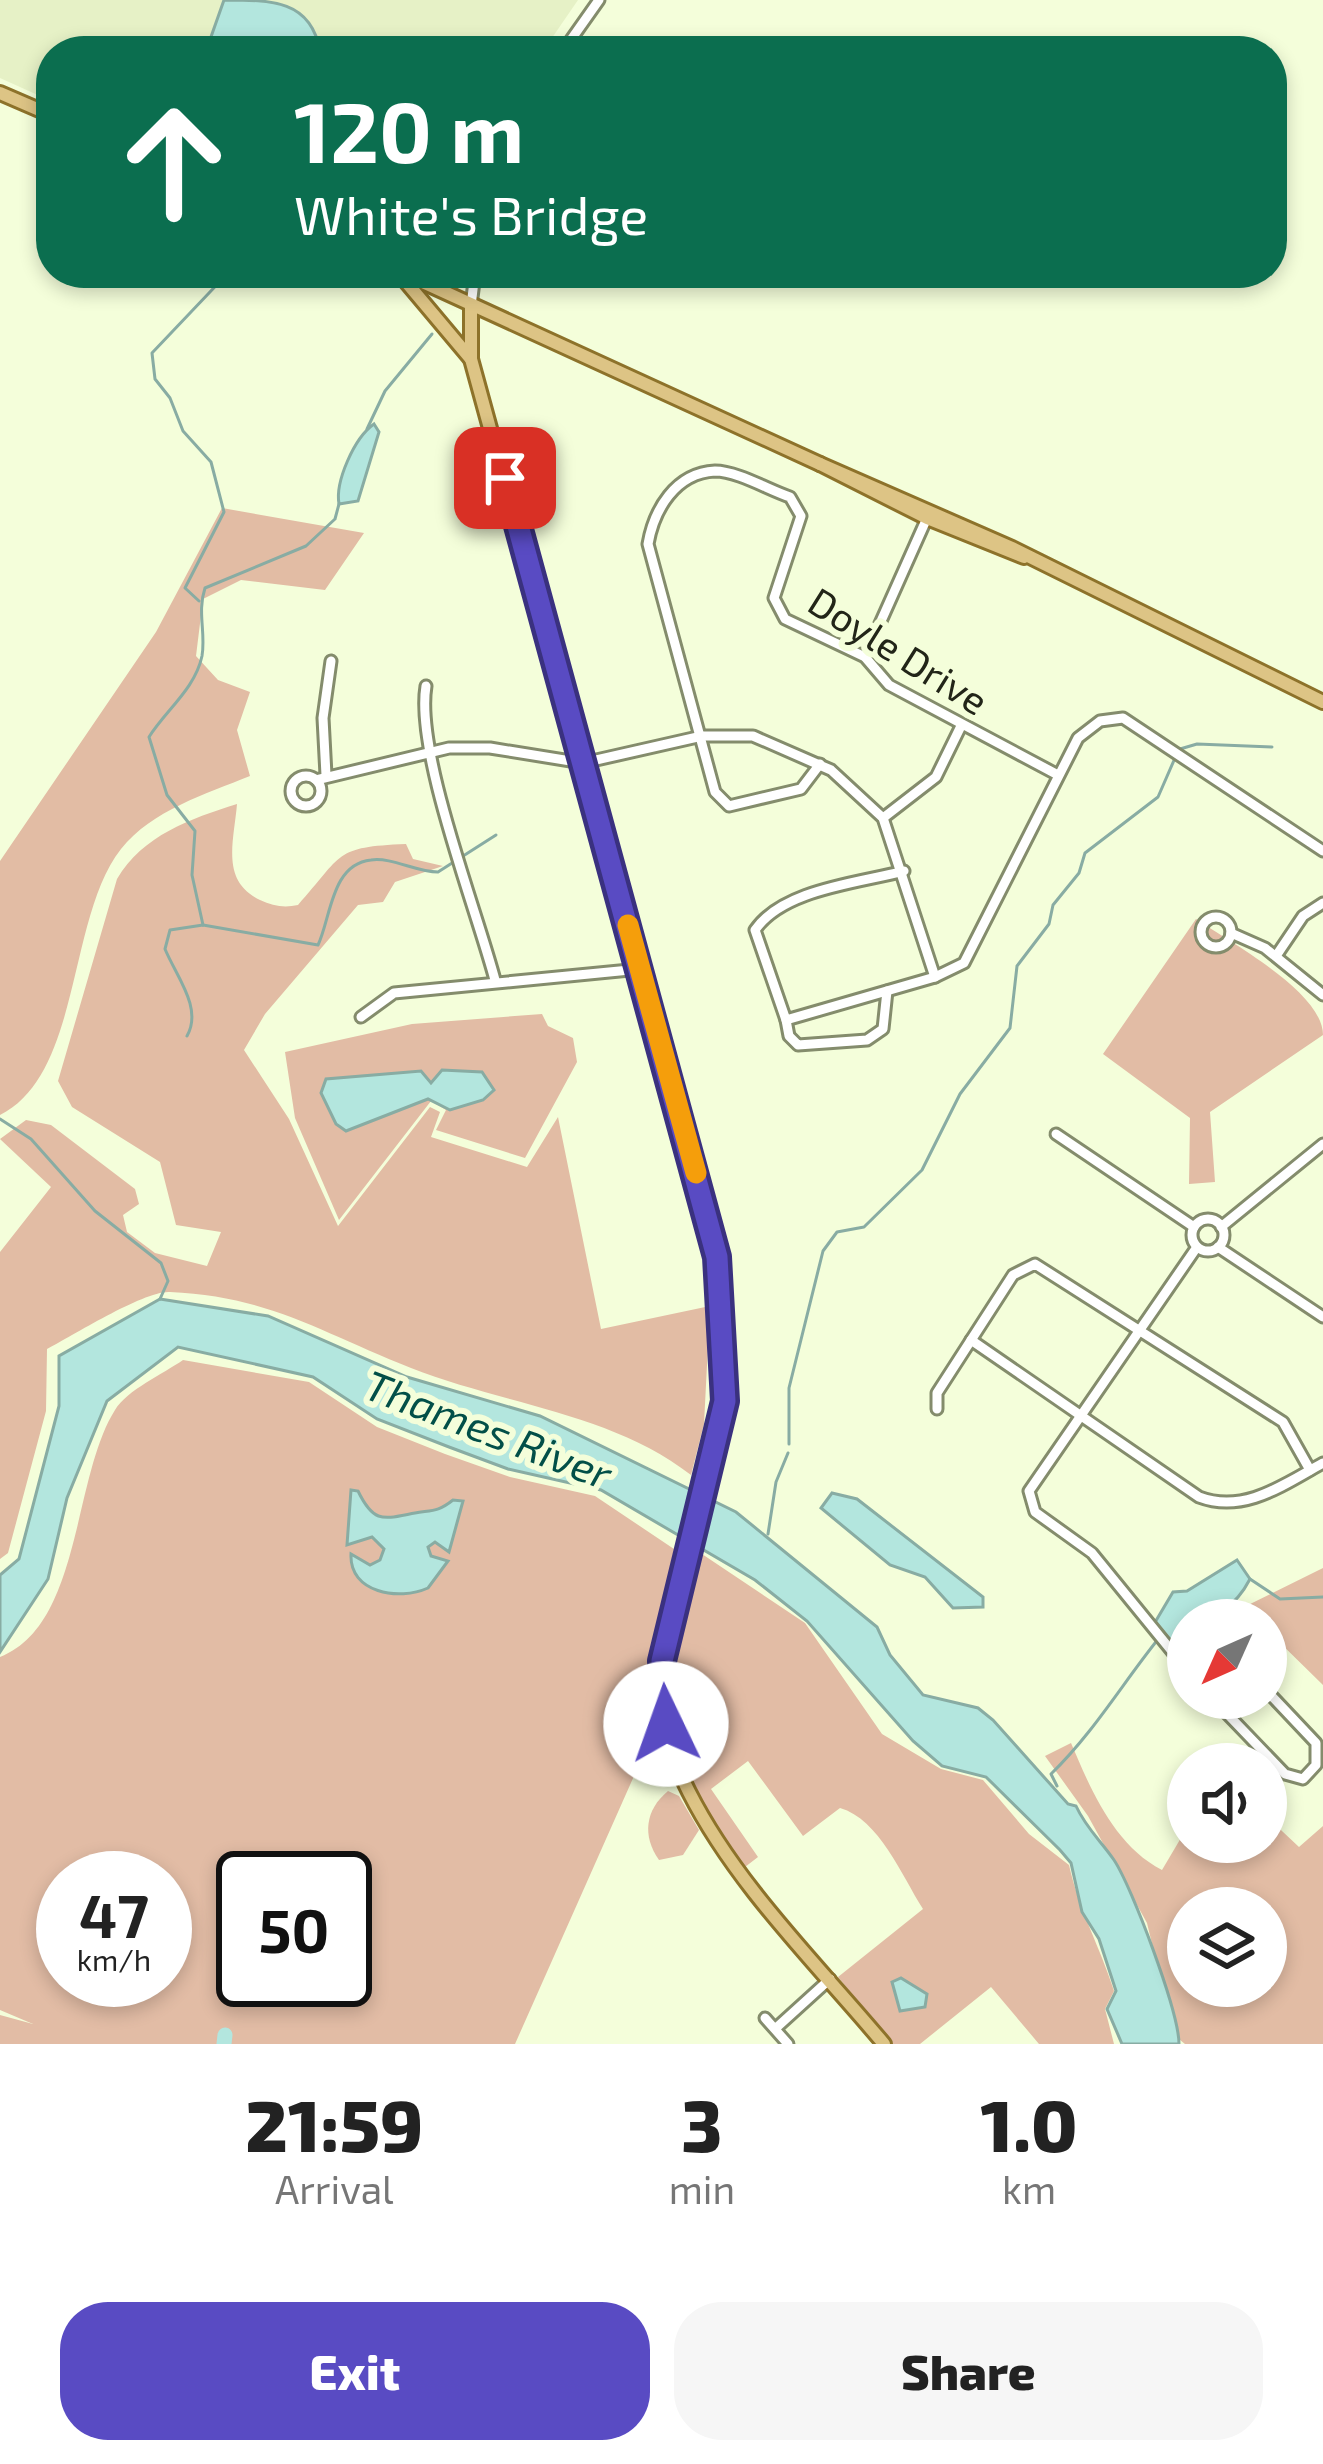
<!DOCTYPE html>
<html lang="en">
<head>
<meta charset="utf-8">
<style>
	body { margin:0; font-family:"Exo 2",sans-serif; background:#f6f6f6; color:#222; height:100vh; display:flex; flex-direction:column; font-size:45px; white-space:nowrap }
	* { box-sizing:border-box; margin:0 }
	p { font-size:39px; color:#767676 }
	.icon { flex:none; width:66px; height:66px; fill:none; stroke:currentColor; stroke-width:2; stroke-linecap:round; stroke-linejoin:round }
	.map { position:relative; height:2044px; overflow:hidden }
	.panel { display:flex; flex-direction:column; background:#fff; flex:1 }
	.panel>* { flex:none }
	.banner { position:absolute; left:36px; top:36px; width:1251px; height:252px; border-radius:48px; box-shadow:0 6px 18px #0003; background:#0b6e4f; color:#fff; overflow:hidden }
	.needle { width:78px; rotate:225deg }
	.fabs { position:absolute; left:1167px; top:1599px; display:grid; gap:24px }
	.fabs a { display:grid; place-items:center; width:120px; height:120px; border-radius:50%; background:#fff; box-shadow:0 6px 18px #0003; font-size:60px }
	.speed { position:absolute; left:36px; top:1851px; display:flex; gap:24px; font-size:60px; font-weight:700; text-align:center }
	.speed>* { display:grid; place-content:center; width:156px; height:156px; border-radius:50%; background:#fff; box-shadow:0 6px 18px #0003; line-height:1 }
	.speed small { font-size:30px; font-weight:400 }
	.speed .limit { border:6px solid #111; border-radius:18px; background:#fff; color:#111 }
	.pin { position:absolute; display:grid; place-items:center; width:102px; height:102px; color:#fff; margin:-51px; border-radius:24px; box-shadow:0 6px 18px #0006 }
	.me { position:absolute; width:132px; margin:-66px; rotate:357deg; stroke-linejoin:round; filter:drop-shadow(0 0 9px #0008) }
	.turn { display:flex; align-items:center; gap:42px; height:252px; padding:0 60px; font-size:54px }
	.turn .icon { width:156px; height:156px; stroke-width:2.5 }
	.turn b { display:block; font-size:84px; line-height:102px }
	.eta { display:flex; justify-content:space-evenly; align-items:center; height:204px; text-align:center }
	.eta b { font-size:72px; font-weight:800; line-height:84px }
	.primary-button { display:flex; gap:24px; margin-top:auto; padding:24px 60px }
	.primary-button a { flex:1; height:138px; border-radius:48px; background:#594bc3; color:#fff; font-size:48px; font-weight:800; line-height:138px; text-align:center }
	.primary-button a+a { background:#f6f6f6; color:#222 }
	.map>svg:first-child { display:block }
</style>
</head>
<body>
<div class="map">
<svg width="1323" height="2044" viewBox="0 0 1323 2044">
	<rect width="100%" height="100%" fill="#f4feda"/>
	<!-- built -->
	<path fill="#e6f1c6" d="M0,0H578L543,51H51V101L0,78Z"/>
	<!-- green -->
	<g fill="#e2bca5" fill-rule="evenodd">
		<path d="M1196,919C1231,943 1323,992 1323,1035L1210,1112L1215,1182L1189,1184L1190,1118L1103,1054Z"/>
		<path d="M542,1014L548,1026L573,1038L577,1062L525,1158L436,1130L446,1110L431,1101L339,1220L295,1118L285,1052L412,1024Z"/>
		<path d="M183,1360L309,1382L377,1427L445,1454L510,1477L595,1496L674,1549L648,1673L667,1768L634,1776L515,2044H0V2015L33,2024L0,2010V1657C82,1625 72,1478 115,1410C127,1390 163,1374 183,1360ZM63,1878H165V1980H63ZM243,1878H345V1980H243Z"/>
		<path d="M693,1548L805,1623L882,1734L941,1769L983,1780L1029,1834L1069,1865C1079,1910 1100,1947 1114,1991L1105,2009L1114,2044H1039L991,1987L920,2044H892L838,1977L923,1909C902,1876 879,1819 840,1808L803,1836L748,1761L711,1789L758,1857L745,1867C702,1808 659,1736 669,1659C673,1622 685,1585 693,1548Z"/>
		<path d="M668,1791L679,1796L699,1830L683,1855L659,1860C642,1836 645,1810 668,1791Z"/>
	</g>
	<!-- forest -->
	<g fill="#e2bca4" fill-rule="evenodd">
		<path d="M222,508L364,533L325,590L241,580L203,599L196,656L218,680L250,692L237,730L250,776C206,794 152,810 121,849C67,917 82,1074 0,1115V861L156,632Z"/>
		<path d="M237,804C234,841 220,881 260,900C273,906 284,908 298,905C344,854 333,847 406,844L413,859L443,866L395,882L383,902L358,905L265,1014L244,1050L289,1119L338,1226L430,1107L440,1112L431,1137L527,1167L558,1117L601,1329L710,1306L704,1424L691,1475C612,1413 502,1404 411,1368C324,1334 269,1296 170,1292C145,1290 72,1336 47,1349L46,1411L8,1553L0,1559V1252L51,1187L0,1139L26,1120L51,1125L135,1189L139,1204L123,1215L127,1232L155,1253L207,1266L221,1232L176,1225L160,1162L72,1107L58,1081L117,879C143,835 190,819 237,804Z"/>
		<path d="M1323,1568V1685L1266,1629V1620H1256L1242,1608Z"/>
		<path d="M1071,1743C1091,1790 1114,1845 1162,1870L1188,1826V1842H1266V1816L1299,1847L1323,1826V2044H1185L1174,2035L1147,1923L1088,1816L1045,1756ZM1188,1908H1266V1986H1188Z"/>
	</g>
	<!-- water -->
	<g fill="#b3e6de" stroke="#88aca3" stroke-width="3">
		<path d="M224,0C272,0 311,0 320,51H206Z"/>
		<path d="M374,424L379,432L358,501L339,504C335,482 354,438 374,424Z"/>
		<path d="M442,1070L482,1072L494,1090L483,1100L450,1110L428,1099L346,1131L336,1124L321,1093L326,1079L421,1071L431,1083Z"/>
		<path d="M160,1299L268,1316L407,1377L540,1416L736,1512L877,1627L890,1655L923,1695L978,1708L993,1720L1068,1804L1076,1806C1086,1828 1101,1841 1114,1860C1132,1887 1179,2012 1179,2044H1122L1107,2009L1116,1991L1099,1939L1082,1912L1071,1863L1060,1850L986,1777L942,1766L913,1741L807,1621L755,1580L601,1490L508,1469L449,1447L377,1419L313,1377L178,1347L107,1401L67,1498L48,1579L0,1652V1575L19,1559L59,1406V1356Z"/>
		<path d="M351,1490L358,1491C374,1524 383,1519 415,1513C432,1510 438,1512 453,1500L463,1501L449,1552L435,1542L428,1547L431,1556L448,1561L428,1588C399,1601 349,1593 351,1554L370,1565L380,1560L384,1549L372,1537L347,1545Z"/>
		<path d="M832,1493L857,1499L983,1597V1607L953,1608L925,1577L890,1565L821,1508Z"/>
		<path d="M1237,1560L1250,1579C1237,1604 1217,1620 1188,1620V1633L1170,1642L1154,1624L1173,1592L1187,1591Z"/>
		<path d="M901,1978L927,1994L925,2007L900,2011L892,1982Z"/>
	</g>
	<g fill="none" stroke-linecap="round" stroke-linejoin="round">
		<!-- stream -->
		<g stroke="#88aca3" stroke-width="3">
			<path d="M367,429L385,391L432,334"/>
			<path d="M199,601L185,588L224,512L211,462L183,431L170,398L155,379L152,353L228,273"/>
			<path d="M1180,749L1197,744L1272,747"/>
			<path d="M203,925L192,875L195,831L167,795L149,737C166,710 195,689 202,656C206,633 197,612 205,588L306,546L335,519L339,504"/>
			<path d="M187,1036C203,1008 176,976 165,949L170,930L203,925L318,945C331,918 331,864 371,860C392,857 416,872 438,872L496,835"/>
			<path d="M0,1119L31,1139L95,1211L161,1263L168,1281L160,1299"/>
			<path d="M789,1444V1388L823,1251L837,1232L864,1227L922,1170L960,1094L1010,1028L1017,966L1049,924L1053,905L1079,873L1085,853L1158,797L1175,758"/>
			<path d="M768,1534L776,1482L788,1453"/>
			<path d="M1250,1579L1280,1599L1323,1597"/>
			<path d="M1057,1786L1051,1774C1094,1732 1122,1684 1159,1638"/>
		</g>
		<!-- river -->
		<path stroke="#b3e6de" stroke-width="15" d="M224,2044L225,2035"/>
		<!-- minor casing -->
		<g stroke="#848c6c" stroke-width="15">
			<g id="minor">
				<path d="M563,51L599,0"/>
				<path d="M471,306L475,273"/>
				<path d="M865,657L927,518"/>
				<path d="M426,686C415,752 476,908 495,980"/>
				<path d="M820,764L801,789L729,806L715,792L648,544C654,510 675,473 715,471C737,471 769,490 790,497L801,516L774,598L785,619L865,657L889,685L1058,775"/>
				<path d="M326,775L323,718L331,661"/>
				<circle cx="306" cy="791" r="15"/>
				<path d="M316,780L449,748H490L583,763L702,736H753L831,770L883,818L935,977"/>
				<path d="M883,818L936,777L961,726"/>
				<path d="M904,871C859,883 783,889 755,930L786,1020L935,977L964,963L1078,738L1100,721L1123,718L1323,851"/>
				<circle cx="1216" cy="932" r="15"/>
				<path d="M1231,933L1265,948L1323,995"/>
				<path d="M1276,956L1303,916L1323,903"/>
				<path d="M361,1017L394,993L640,969"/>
				<path d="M786,1020L789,1036L798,1045L867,1040L883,1029L887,991"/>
				<path d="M1056,1134L1194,1227"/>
				<circle cx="1208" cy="1235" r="16"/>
				<path d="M1221,1227L1323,1144"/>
				<path d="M1218,1247L1323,1317"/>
				<path d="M971,1340L1199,1497C1244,1514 1283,1485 1323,1463"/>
				<path d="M937,1409V1393L1013,1275L1035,1264L1283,1422L1310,1470"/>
				<path d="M1188,1671L1092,1553L1035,1512L1029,1491L1197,1247"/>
				<path d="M1212,1698L1285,1774L1303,1779L1316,1765V1743L1266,1690"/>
				<path d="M765,2018L788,2044"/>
				<path d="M776,2028L830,1979"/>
			</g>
		</g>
		<!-- major casing -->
		<g stroke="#8d722a" stroke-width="18">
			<g id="major">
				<path d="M0,93L51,115"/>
				<path d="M403,273L820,464"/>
				<path d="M402,277L470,358"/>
				<path d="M471,306V359L717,1257C721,1305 729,1355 725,1403C713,1536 621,1659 689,1792C736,1885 817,1964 884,2044"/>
				<path d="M1024,557L927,518L820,464L1012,548L1323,702"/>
			</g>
		</g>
		<!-- minor -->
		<use href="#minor" stroke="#fff" stroke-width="9"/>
		<!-- major -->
		<use href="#major" stroke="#ddc485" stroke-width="12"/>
	</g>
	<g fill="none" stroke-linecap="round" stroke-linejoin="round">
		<!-- route casing -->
		<g stroke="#3a317f" stroke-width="30">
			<path id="route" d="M505,478L717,1257L725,1401L662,1661L666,1724"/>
		</g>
		<!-- route -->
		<use href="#route" stroke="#594bc3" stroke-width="21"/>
		<!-- slow -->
		<path stroke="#f59e0b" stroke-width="21" d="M628,925L696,1173"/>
	</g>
	<g text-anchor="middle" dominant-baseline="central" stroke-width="12" stroke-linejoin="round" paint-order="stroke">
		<!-- street labels -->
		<g font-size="39" fill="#222518" stroke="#f4feda">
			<text transform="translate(899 650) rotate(32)">Doyle Drive</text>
		</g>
		<!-- water labels -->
		<g font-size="42" font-style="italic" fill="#024f48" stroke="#f4feda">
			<text transform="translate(489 1428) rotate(21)">Thames River</text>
		</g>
	</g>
</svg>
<div class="fabs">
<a><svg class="needle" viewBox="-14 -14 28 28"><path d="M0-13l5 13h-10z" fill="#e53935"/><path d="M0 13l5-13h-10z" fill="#767676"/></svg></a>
<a><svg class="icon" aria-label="sound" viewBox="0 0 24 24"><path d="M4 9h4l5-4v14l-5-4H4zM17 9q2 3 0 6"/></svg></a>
<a><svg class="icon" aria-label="layers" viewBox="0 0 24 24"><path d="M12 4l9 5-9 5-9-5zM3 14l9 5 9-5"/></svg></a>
</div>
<div class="speed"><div>47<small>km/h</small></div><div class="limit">50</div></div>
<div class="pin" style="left:505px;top:478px;background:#d93025"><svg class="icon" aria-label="arrive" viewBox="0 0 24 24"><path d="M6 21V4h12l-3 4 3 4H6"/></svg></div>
<svg class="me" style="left:666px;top:1724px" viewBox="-20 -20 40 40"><circle r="19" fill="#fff"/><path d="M0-13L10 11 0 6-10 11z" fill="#594bc3"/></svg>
<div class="banner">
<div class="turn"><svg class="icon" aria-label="ahead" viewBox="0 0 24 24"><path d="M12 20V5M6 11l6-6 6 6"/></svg><div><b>120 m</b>White's Bridge</div></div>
</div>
</div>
<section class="panel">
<div class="eta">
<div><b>21:59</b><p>Arrival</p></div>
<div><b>3</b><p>min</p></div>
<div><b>1.0</b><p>km</p></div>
</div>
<div class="primary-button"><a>Exit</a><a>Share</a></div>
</section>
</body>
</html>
